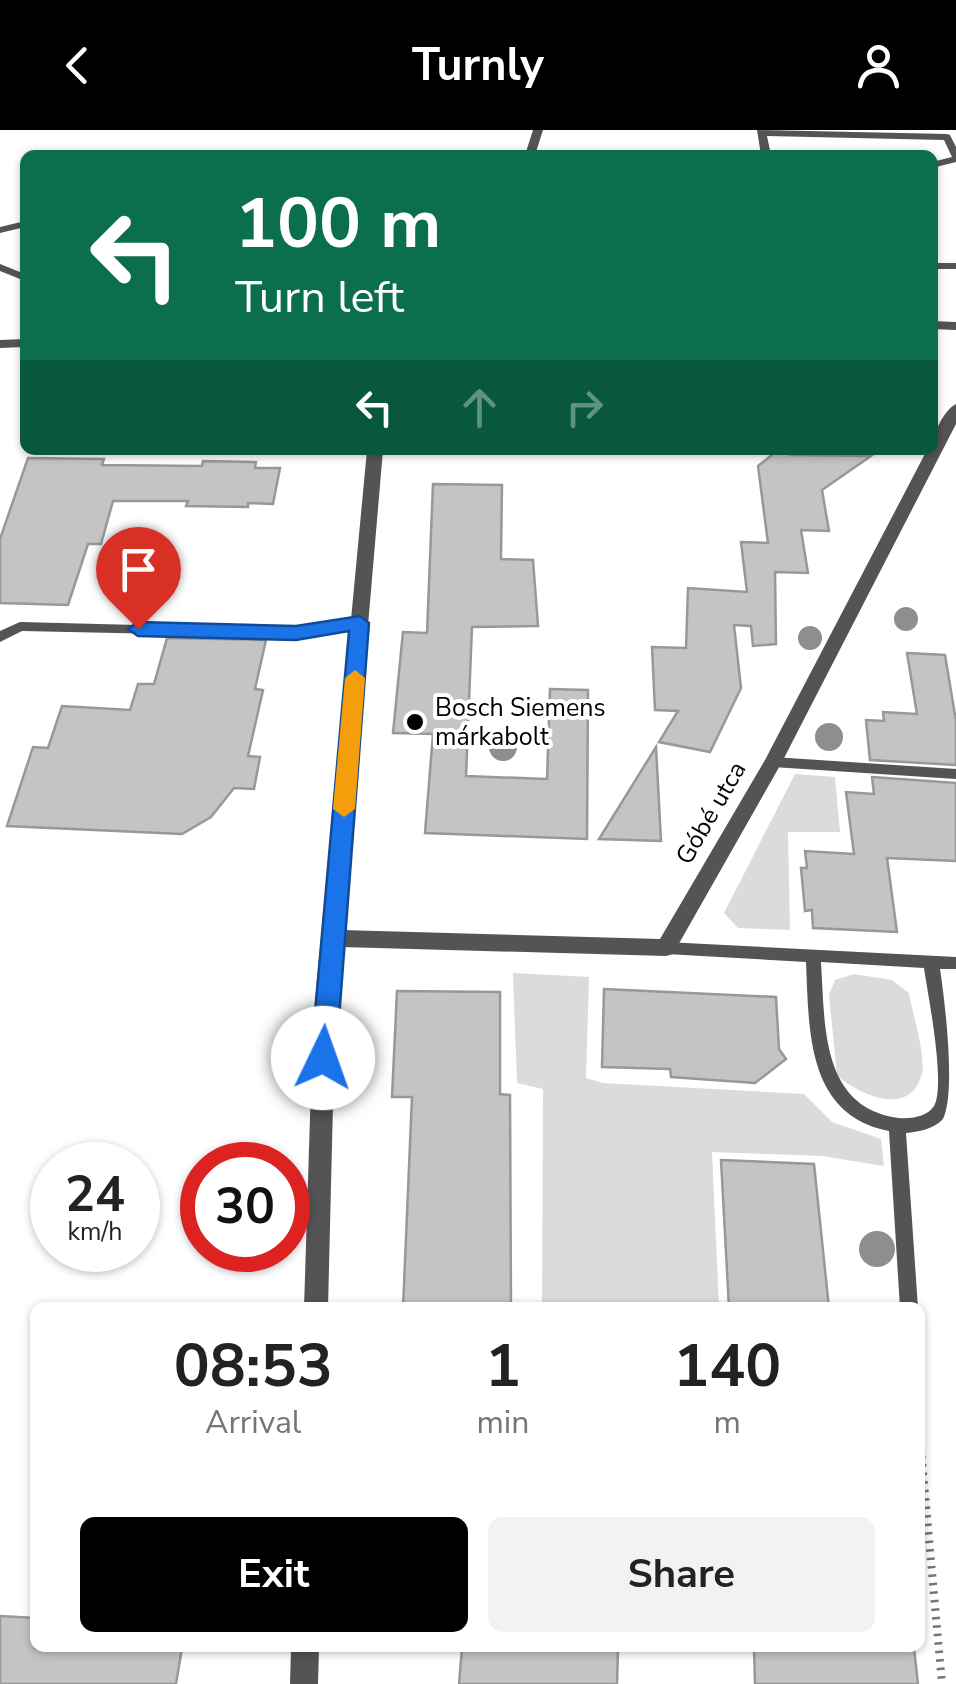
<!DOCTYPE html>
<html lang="en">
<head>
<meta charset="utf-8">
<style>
	body { margin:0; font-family:"Nunito Sans",sans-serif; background:#f2f2f2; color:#222; height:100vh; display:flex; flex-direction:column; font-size:38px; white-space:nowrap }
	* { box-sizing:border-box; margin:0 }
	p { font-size:32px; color:#767676 }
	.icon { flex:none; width:55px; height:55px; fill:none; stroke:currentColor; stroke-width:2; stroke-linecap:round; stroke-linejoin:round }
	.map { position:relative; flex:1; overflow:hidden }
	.details { position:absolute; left:30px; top:1172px; width:895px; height:350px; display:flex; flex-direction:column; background:#fff; border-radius:15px; box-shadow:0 2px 8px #0004 }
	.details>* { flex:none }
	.guide { position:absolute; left:20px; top:20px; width:918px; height:305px; border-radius:15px; box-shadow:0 2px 8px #0004; background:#0b6e4f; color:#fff; overflow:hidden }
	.speed { position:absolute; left:30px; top:1012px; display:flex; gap:20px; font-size:50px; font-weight:700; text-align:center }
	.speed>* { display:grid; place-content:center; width:130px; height:130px; border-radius:50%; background:#fff; box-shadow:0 2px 8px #0004; line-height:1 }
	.speed small { font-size:25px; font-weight:400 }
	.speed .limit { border:15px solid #d22; background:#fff; color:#111 }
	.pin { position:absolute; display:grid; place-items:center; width:85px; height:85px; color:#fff; margin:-102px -42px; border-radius:50% 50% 50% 0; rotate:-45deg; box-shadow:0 0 10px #0007 }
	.pin .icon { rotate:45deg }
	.me { position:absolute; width:110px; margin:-55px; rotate:3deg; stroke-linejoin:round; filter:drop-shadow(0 0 8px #0008) }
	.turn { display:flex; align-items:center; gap:35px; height:210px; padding:0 50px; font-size:45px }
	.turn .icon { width:130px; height:130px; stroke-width:2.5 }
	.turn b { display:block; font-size:70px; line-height:85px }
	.lanes { display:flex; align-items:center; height:95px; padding:0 50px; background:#0003; justify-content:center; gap:50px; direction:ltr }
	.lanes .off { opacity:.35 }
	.eta { display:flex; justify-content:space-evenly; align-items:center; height:170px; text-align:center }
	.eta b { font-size:60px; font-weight:700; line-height:70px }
	.button { display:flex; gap:20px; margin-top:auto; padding:20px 50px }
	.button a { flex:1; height:115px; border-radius:15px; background:#000; color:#fff; font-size:40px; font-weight:700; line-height:115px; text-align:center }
	.button a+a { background:#f2f2f2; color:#222 }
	header { display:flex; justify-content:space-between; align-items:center; height:130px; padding:0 50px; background:#000; color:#fff; font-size:45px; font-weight:700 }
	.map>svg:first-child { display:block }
</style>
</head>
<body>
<header><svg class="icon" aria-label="back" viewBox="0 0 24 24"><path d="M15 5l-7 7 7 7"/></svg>Turnly<svg class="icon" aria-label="person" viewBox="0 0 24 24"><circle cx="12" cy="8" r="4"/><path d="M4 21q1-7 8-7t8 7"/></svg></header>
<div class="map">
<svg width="956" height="1554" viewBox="0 0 956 1554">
	<rect width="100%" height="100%" fill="#fff"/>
	<!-- green -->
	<g fill="#dbdbdb">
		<path d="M795,644L835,647L840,702H788L790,800L738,798L724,783Z"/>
		<path d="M513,843L589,847L586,948L603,953L804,964L832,992L881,1009L884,1036L822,1026L712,1022L719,1177H542L543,959L517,953Z"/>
		<path d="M854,844L892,850L909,863C912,882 926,926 922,943C911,989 859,965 837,945L829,865L835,850Z"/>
	</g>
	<!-- building -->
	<g fill="#c4c4c4" stroke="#989898" stroke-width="2.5">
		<path d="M778,320H788L790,325L871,326L822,360L829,401L801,400L808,443L775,442L776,514L753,516L751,496L734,495L741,558L710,622L659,612L678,581L655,580L652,517L686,518L688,458L747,462L741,412L768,413L758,336Z"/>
		<path d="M28,328L104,329L102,335L202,336L203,331L256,332L255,338H280L273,374L248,373V377L186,376L188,371H113L101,414H88L68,475L0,473V409Z"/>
		<path d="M433,354L502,355L501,429L533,430L538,496L472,497L466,646L547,649L550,559L588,560L587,709L425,703L433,604L393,603L403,502L427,503Z"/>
		<path d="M167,508L266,510L255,559L263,560L248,626L260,627L254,659L234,658L211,687L182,704L7,696L33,617L48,618L62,576L130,580L138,554H154Z"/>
		<path d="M907,523L945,525L956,591V635L870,630L866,590L884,591L883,582L917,584Z"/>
		<path d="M656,617L661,711L599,709Z"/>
		<path d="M872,647L956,653V731L887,728L897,802L813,798L812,780L805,781L801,738H807L805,721L854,724L846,662L874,664Z"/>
		<path d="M604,859L776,867L779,919L786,929L755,953L671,947L670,939L602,937Z"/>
		<path d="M397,861L500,862V964L510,965L511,1178H403L412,967H392Z"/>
		<path d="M721,1030L814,1034L829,1178H729Z"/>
		<path d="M0,1486L35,1488V1518H182L176,1554H0Z"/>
		<path d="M462,1518H618L617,1554H459Z"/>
		<path d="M754,1518H914L918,1554H755Z"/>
	</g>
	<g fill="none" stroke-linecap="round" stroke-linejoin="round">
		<!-- path -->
		<path stroke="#767676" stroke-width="8" stroke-dasharray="2.5 6" stroke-linecap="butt" d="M920,1309L942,1554"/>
		<!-- service -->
		<g fill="#545454" fill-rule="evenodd">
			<path d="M533,0H543L535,25H525Z"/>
			<path d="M757,0L947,4L950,5L956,17V32L932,38V32L952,27L944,10L767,6L771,25H761Z"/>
			<path d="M25,91V97L0,103V97Z"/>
			<rect x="932" y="133" width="24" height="6"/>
			<path d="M0,134L25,144V151L0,141Z"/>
			<path d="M360,489L366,493L365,496L296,507L22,501L0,512V501L20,492L296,499Z"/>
			<path d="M773,627L956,639V649L773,637L766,632Z"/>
			<path d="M666,812L956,827V839H940C945,872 956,963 943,989C934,999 918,1002 906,1003L918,1178H900L889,1001C806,985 809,899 806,832L666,824L661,822L658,818L661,814ZM821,832L924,838C928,865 946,955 934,976C927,987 910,989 899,988C820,978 825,893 821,832Z"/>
		</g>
		<!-- minor -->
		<g fill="#545454" fill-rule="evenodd">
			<path d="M932,191L956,192V200L932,199Z"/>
			<path d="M25,209V217L0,218V210Z"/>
			<path d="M956,274V294L782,632L673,824L666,826L341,817L335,892L328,1178H304L313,892L367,320H383L342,800L660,809L765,630L927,320H932C932,305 943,281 956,274Z"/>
			<path d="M291,1518H319L318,1554H290Z"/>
		</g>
	</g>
	<!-- trees -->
	<g fill="#8e8e8e">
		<circle cx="906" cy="489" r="12"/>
		<circle cx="810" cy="508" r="12"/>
		<circle cx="829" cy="607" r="14"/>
		<circle cx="503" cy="617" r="14"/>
		<circle cx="877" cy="1119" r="18"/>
	</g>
	<!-- route -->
	<path fill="#1a73e8" stroke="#114b97" stroke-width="2.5" d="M360,486L369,493L336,928L332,935L323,938L315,935L311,928L349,501L296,510L138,506L128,499L138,492L296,496Z"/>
	<!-- slow -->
	<path fill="#f59e0b" d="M355,540L365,548L355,679L344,687L333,679L345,548Z"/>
	<!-- markers -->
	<circle fill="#000" stroke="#fff" stroke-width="4" cx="415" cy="592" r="10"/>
	<g text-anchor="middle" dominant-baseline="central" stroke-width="8" stroke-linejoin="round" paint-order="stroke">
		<!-- poi labels -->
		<g font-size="25" fill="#000" stroke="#fff" text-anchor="start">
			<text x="435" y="578">Bosch Siemens<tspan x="435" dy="29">márkabolt</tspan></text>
		</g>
		<!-- street labels -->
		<g font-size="25" fill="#000" stroke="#fff">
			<text transform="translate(711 683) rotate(-60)">Góbé utca</text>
		</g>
	</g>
</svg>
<div class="speed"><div>24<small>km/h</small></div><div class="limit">30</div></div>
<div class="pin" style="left:138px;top:499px;background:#d93025"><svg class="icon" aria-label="arrive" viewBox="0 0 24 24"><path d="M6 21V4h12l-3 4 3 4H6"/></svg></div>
<svg class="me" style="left:323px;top:928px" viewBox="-20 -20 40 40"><circle r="19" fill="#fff"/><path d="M0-13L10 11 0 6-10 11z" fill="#1a73e8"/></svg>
<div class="guide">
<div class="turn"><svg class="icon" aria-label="left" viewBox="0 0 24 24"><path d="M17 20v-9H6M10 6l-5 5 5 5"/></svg><div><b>100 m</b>Turn left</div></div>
<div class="lanes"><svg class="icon" aria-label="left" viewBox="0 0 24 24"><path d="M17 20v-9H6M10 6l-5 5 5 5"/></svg><svg class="icon off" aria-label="ahead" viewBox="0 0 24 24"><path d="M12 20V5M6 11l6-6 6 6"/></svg><svg class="icon off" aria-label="right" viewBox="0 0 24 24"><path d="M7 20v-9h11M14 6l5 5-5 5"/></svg></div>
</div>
<section class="details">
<div class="eta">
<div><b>08:53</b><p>Arrival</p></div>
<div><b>1</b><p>min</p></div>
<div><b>140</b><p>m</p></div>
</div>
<div class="button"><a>Exit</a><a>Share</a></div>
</section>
</div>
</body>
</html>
